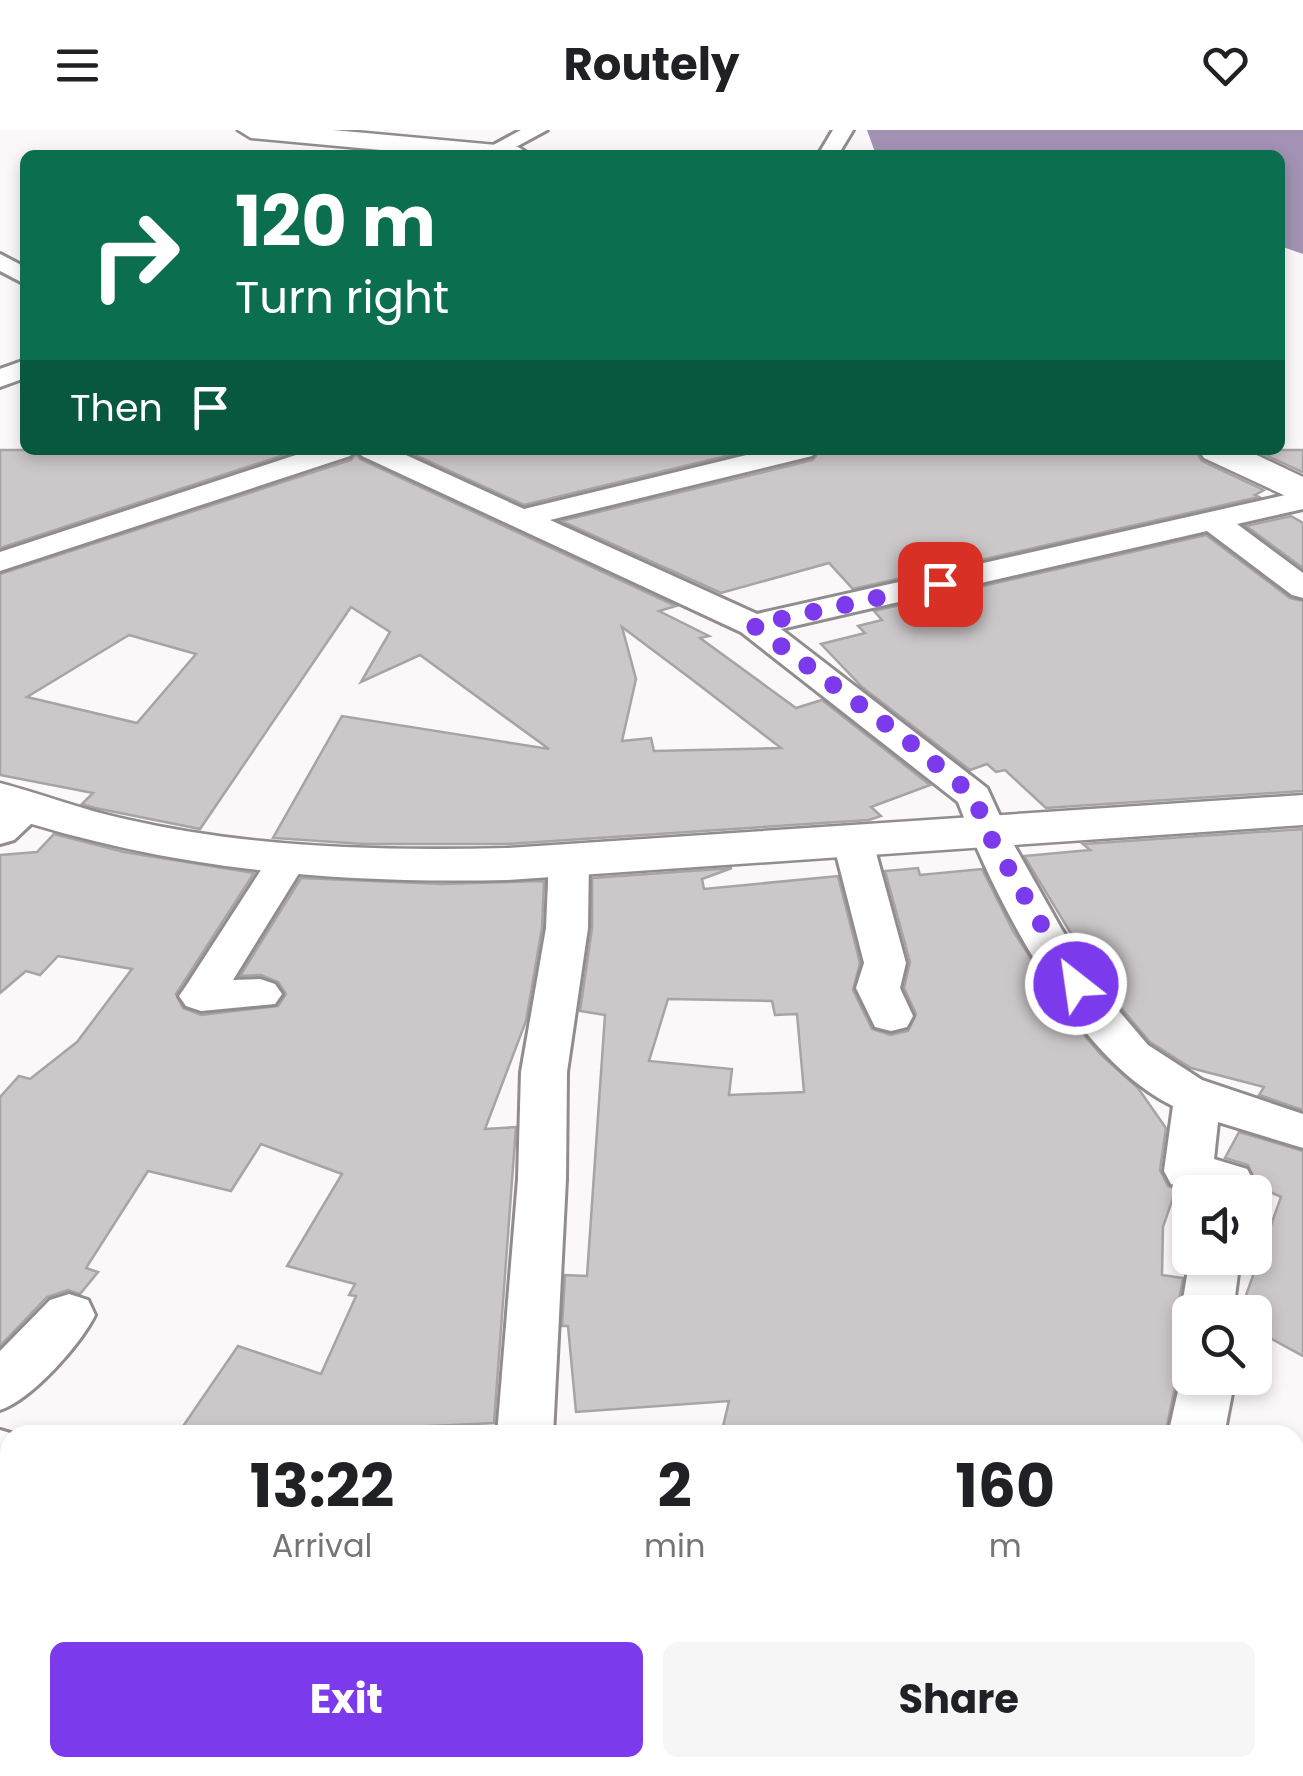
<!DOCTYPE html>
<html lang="en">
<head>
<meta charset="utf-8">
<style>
	body { margin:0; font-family:Poppins,sans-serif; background:#f6f6f6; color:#202124; height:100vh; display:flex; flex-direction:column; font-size:38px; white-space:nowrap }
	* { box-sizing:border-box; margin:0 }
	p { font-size:32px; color:#757577 }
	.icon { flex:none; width:55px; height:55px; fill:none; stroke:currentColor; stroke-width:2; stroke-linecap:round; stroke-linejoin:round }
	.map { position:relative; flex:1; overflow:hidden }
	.details { position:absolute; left:0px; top:1295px; width:1305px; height:352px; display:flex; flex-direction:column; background:#fff; border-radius:30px 30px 0 0; box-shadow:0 5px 15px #0003 }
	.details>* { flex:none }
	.top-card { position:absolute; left:20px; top:20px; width:1265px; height:305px; border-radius:15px; box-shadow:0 5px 15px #0003; background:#0b6e4f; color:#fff; overflow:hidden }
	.controls { position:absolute; left:1172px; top:1045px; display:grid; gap:20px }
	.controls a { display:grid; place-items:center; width:100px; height:100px; border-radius:15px; background:#fff; box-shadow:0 5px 15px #0003; font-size:50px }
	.pin { position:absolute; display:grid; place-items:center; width:85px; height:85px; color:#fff; margin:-42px; border-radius:20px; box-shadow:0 5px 15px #0006 }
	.me { position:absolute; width:110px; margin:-55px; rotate:330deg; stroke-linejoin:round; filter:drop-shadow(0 0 8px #0008) }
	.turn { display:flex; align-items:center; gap:35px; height:210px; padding:0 50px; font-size:45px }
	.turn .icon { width:130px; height:130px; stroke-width:2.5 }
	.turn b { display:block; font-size:70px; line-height:85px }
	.then { display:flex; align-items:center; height:95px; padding:0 50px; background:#0003; gap:20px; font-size:38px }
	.eta { display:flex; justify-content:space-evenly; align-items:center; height:170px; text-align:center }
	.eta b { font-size:60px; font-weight:700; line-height:70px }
	.primary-button { display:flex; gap:20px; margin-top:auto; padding:20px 50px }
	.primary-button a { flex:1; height:115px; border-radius:15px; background:#7c3aed; color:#fff; font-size:40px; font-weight:700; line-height:115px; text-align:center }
	.primary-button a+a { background:#f6f6f6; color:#202124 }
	header { display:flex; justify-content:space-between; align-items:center; height:130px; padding:0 50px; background:#fff; font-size:45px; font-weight:700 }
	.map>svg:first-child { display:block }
</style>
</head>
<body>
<header><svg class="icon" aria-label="menu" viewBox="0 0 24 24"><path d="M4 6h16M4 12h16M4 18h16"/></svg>Routely<svg class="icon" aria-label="heart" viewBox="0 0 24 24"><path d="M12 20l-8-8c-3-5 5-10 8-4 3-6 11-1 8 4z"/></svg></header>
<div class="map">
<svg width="1303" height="1646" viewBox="0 0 1303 1646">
	<rect width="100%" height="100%" fill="#fcf8fa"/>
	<!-- water -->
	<path fill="#a392b4" d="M867,0H1303V124L1280,116V25H876Z"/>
	<!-- building -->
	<g fill="#ccc7c8" stroke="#a8a3a4" stroke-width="2.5" fill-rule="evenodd">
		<path d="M0,320H299L0,418Z"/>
		<path d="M404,320H751L524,375Z"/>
		<path d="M820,320H1195L1202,331L1264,360L1255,365L1259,367L853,459L829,433L721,463L561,391L813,330Z"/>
		<path d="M1255,320H1303V342H1302Z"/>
		<path d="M356,324L360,329L676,476L659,481L709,506L700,508L796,578L822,570L930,655L871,677L881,686L869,690L507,714H363L273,708L342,586L549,619L420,525L361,552L390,502L351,477L200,699L95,678L82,674L93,663L0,645V444L351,330ZM622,497L690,548L781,618L654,621L651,608L622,611L636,549ZM129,505L196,524L137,593L27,567Z"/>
		<path d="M1291,386L1303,393V438L1246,396Z"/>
		<path d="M1206,405L1290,468L1303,471V661L1046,678L1005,640L996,642L987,634L970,640L862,557L821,514L865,503L858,496L882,490L874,481Z"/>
		<path d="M1303,699V980L1259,965L1264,957L1191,938L1150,912L1104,858L1024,726L1090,720L1083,714Z"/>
		<path d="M54,704L124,722L254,743L176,864L183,878L201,885L278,876L286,864L278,852L261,845L240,846L301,748L442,754L544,751L542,798L526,891L485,999L516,997L494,1293L369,1299L367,1305H177L238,1216L321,1244L356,1166L349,1165L355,1154L287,1136L342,1044L261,1014L231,1061L148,1041L86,1138L98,1142L80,1164L68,1160L47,1167L0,1216V967L19,946L30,949L77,912L132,839L58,826L40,845L26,841L0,863V725L37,722Z"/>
		<path d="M732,738L702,749L704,759L838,746L860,833L853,860L872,899L890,905L908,901L916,884L904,858L910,832L885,741L918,738L920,745L982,739L1013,801L1069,887L1101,925L1138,958L1166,998L1160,1040L1168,1056L1176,1059L1163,1097L1162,1145L1183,1148L1177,1181L1187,1200L1186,1230L1177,1247L1165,1305H721L729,1271L576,1282L568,1196H562L565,1145L587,1146L605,885L580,881L592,798V748ZM668,869L772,871L775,885L797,884L804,962L729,965L732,939L649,931Z"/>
		<path d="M1239,1002L1303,1021V1226L1255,1200V1182H1240L1281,1067L1257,1056L1248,1035L1225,1028Z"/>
	</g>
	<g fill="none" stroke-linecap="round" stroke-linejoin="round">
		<!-- minor casing -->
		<g stroke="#918d8f" stroke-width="6">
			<g id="minor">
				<path d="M521,0H547L501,25H475Z"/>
				<path d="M833,0H853L838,25H818Z"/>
				<path d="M0,124L25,137V154L0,141Z"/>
				<path d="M25,230V248L0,257V239Z"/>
				<path d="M311,320H354L350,326L0,441V422Z"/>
				<path d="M358,320H395L524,379L767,320H816L812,326L550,390L757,484L1303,361V379L1237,394L1303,443V468L1292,465L1207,401L781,499L987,658L1010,708L1062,800L1101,860L1148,915L1202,950L1303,984V1018L1218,992L1214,1029L1247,1039L1254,1052L1252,1062H1200L1171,1054L1164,1041L1173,976C1076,929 995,770 958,672L741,502L362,326Z"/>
				<path d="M28,667L42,671L47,679L14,710L0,714V682L14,671Z"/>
				<path d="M853,700L867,704L873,712L906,833L900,858L913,886L907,897L891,901L875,897L856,858L864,833L833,712L839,704Z"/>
				<path d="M569,717L583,720L589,729L588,798L567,942L566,1049L553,1305H497L518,1049L521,942L546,798L549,729L555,720Z"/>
				<path d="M286,720L300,723L306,732L233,850L260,849L275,854L282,864L275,874L201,881L186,876L179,866L186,856L272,723Z"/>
				<path d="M1190,1127L1240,1128L1233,1182H1190V1198L1181,1182Z"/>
				<path d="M69,1164L88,1170L95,1185C80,1215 32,1269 0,1280V1221L50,1170Z"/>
				<path d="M1189,1232L1190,1248H1235L1224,1305H1168L1181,1248Z"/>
				<path d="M0,1300L17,1305H10V1352L0,1350Z"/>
				<path d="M1064,1638H1139L1143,1646H1068Z"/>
			</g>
		</g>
		<!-- trunk casing -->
		<g stroke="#918d8f" stroke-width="5">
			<g id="trunk">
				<path d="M238,0H333L518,17L531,25H435L251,8Z"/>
				<path d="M1199,320H1246L1303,347V374L1204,328Z"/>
				<path d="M0,653C42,664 83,680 125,689C251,718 379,721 507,718L1303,665V695L507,750C333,754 166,739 0,684Z"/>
			</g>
		</g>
		<!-- minor -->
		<use href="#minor" fill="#fff" fill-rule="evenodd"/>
		<!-- trunk -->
		<use href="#trunk" fill="#fff" fill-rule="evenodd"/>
	</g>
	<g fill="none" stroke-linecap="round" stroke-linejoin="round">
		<!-- route -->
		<path stroke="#7c3aed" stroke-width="18" stroke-dasharray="0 32.4" d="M940,454L753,495L907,610L974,666L988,703L1076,854"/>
	</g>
</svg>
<div class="controls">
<a><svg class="icon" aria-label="sound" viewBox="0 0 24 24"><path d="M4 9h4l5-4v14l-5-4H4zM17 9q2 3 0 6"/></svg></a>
<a><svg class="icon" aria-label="search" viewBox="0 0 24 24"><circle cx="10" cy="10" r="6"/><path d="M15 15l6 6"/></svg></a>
</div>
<div class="pin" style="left:940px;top:454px;background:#d93025"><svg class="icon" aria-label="arrive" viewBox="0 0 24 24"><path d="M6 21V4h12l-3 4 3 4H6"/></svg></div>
<svg class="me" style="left:1076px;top:854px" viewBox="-20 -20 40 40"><circle r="17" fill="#7c3aed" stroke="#fff" stroke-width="3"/><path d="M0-11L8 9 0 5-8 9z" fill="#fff"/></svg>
<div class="top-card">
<div class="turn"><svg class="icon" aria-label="right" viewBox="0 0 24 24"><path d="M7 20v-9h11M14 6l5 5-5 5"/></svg><div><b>120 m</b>Turn right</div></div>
<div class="then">Then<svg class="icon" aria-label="arrive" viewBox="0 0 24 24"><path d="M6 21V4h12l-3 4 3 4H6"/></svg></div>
</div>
<section class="details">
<div class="eta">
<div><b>13:22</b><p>Arrival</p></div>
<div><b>2</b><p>min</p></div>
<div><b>160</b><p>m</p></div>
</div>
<div class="primary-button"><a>Exit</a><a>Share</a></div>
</section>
</div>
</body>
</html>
